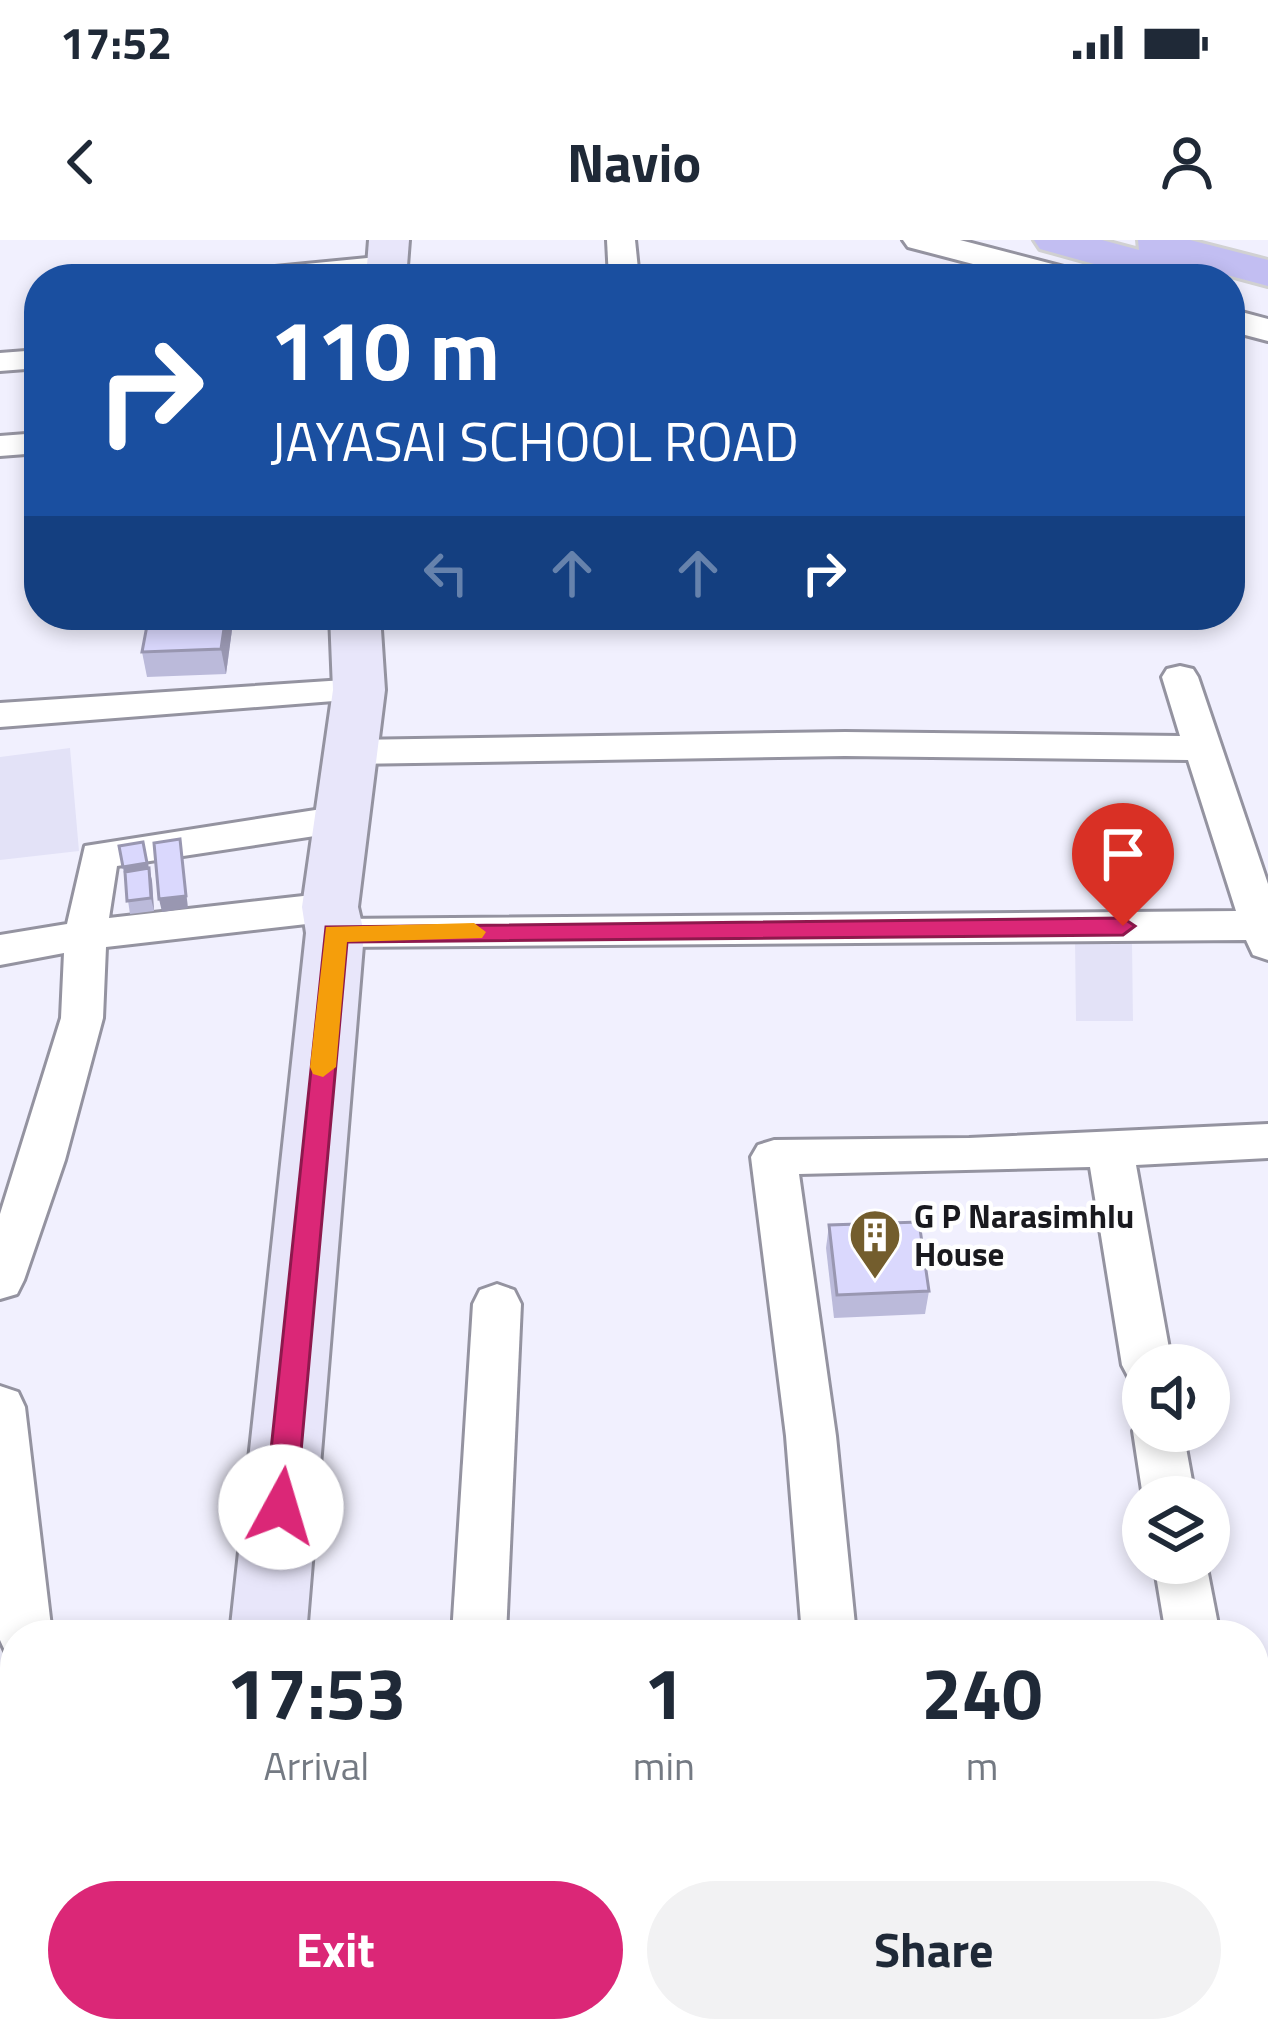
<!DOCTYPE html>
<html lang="en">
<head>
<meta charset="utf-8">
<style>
	body { margin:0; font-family:"Titillium Web",sans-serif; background:#f2f2f3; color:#1f2937; height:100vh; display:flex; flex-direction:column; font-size:45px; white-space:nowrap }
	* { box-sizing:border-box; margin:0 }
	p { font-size:39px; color:#747a83 }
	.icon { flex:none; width:66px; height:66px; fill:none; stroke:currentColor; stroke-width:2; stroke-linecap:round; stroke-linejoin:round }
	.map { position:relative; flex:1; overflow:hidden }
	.sheet { position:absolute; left:0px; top:1380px; width:1269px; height:423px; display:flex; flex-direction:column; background:#fff; border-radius:48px 48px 0 0; box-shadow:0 6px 18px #0003 }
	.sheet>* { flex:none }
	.top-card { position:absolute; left:24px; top:24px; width:1221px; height:366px; border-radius:48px; box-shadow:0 6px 18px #0003; background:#1a4fa0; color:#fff; overflow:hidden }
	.buttons { position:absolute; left:1122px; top:1104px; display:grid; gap:24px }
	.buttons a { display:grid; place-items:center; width:108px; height:108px; border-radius:50%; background:#fff; box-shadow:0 6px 18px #0003; font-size:60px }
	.pin { position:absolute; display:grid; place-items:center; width:102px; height:102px; color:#fff; margin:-123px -51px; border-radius:50% 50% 50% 0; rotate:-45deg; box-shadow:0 0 12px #0007 }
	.pin .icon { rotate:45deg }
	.me { position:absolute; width:132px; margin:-66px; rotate:6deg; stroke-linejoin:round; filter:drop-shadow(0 0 9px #0008) }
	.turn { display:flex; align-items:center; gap:42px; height:252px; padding:0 48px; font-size:54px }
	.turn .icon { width:156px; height:156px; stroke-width:2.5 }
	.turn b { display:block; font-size:84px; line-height:102px }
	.lanes { display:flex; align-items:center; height:114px; padding:0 48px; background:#0003; justify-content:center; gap:60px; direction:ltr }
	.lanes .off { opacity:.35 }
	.eta { display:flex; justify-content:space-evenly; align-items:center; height:204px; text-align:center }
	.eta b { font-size:72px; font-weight:700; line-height:84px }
	.cta { display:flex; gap:24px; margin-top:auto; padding:24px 48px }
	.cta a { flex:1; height:138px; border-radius:72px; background:#db2777; color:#fff; font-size:48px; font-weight:700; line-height:138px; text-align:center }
	.cta a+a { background:#f2f2f3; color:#1f2937 }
	.status { display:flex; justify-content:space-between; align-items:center; height:84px; padding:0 60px; background:#fff; direction:ltr }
	.status svg { height:33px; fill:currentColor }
	header { display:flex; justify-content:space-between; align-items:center; height:156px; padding:0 48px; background:#fff; font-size:54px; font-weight:700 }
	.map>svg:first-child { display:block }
</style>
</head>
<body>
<div class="status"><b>17:52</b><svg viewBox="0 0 49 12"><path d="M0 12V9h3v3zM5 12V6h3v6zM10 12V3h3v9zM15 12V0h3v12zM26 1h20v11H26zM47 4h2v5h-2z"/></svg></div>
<header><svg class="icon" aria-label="back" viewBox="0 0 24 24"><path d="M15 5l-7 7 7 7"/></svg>Navio<svg class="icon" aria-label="person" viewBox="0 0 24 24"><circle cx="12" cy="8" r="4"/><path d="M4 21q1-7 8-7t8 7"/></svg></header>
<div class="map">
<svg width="1268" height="1802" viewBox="0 0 1268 1802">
	<rect width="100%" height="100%" fill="#f1f0fe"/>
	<!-- built -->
	<g fill="#e3e2f7">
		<path d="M70,508L79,611L0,620V517Z"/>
		<path d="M1075,701H1132L1133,781H1076Z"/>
	</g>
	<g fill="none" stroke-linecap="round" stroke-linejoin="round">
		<!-- minor casing -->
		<g stroke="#9493a0" stroke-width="6">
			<g id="minor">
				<path d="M607,0H635L639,39H609Z"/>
				<path d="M388,16L402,25L398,31L333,39H228L243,30Z"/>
				<path d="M39,110V128L0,131V113Z"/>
				<path d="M39,193V213L0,216V196Z"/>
				<path d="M1180,426L1193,429L1198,437L1268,644V720L1253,715L1246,700L335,707L320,703L314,693L324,682L106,707L103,778L65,920L24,1040L17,1054L0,1059V974L61,778L64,713L0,725V695L67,684L85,606L341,566L355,570L361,579L355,588L341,592L117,626L109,678L330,653L344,657L350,667L339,679L1236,671L1188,520L845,516L352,524L339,521L333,512L339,503L352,500L845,492L1180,496L1162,437L1167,429Z"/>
				<path d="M359,439L372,442L377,450L372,458L0,487V463Z"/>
				<path d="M1268,884V918L1136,925L1172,1125H1143V1144L1130,1140L1122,1125L1090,927L799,934L836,1196L856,1395H802L786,1196L751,917L758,905L774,900L969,898Z"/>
				<path d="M497,1044L514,1050L521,1064L506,1395H452L473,1064L480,1050Z"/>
				<path d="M0,1146L18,1152L25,1167L52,1395H15V1416L6,1413L0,1400Z"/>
				<path d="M1143,1175V1191H1183L1195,1257H1143L1133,1191Z"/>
				<path d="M1154,1323H1206L1220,1395H1166Z"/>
				<path d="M1254,1728L1268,1733V1802H1230L1228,1788H1254Z"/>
				<path d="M41,1788H103L104,1802H42Z"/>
				<path d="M427,1788H489L488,1802H426Z"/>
				<path d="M822,1788H884L885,1802H823Z"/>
			</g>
		</g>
		<!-- tertiary casing -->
		<g stroke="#9493a0" stroke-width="6">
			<g id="tertiary">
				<path d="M903,0H960L1083,32L1088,39H1030L908,7Z"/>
				<path d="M1230,69L1268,79V101L1230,91Z"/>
			</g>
		</g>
		<!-- secondary casing -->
		<g stroke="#9493a0" stroke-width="6">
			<g id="secondary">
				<path d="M369,0H409L406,39H366Z"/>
				<path d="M330,375H380L385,450L358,667L364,693L306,1395H230L306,693L302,667L333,450Z"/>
				<path d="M185,1788H271L269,1802H183Z"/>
			</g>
		</g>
		<!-- trunk casing -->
		<g stroke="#d1d1d2" stroke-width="6">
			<path id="trunk" d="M1034,0H1102L1139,10L1138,0H1190L1268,20V46L1212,31L1217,39H1148L1040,9Z"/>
		</g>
		<!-- minor -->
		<use href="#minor" fill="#fff" fill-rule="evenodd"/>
		<!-- tertiary -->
		<use href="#tertiary" fill="#fff" fill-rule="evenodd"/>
		<!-- secondary -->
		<use href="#secondary" fill="#e8e6fa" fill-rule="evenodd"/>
		<!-- trunk -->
		<use href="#trunk" fill="#c2bef2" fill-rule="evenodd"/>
	</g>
	<!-- wall -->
	<g fill="#bbbada">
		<path d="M234,375L226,434L147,437L142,412Z"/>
		<path d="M123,627L149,628L152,641L154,671L130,674Z"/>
		<path d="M829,985L929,1051L925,1074L834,1078L826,1008Z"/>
	</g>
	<!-- shaded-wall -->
	<g fill="#9997b1">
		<path d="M226,375H234L226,434L221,409Z"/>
		<path d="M180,599L188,668L162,672L159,659Z"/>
		<path d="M143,602L152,641L154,671L151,658L126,640L123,627Z"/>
	</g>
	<!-- building -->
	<g fill="#dad8fd" stroke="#9997b1" stroke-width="3">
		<path d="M149,375H226L221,409L142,412Z"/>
		<path d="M180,599L186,656L159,659L154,603Z"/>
		<path d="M143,602L147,623L123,627L119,606Z"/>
		<path d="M149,628L151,658L127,661L125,632Z"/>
		<path d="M919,982L929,1051L837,1055L829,985Z"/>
	</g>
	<!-- route -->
	<path fill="#db2777" stroke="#8e194d" stroke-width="3" d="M1123,678L1135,686L1123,695L347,702L296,1267L292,1277L281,1281L270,1277L265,1267L326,687Z"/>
	<!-- slow -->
	<path fill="#f59e0b" d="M474,683L486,692L482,698L347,702L336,827L323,837L313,834L310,827L326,687Z"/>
	<!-- icons -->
	<defs>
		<g id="building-pin" transform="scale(2.7)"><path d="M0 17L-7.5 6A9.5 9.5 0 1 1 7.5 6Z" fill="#735d2d" stroke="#fff"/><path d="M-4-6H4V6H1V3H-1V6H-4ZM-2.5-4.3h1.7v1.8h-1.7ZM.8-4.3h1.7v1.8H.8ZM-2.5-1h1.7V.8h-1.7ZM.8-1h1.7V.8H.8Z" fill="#fff"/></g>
	</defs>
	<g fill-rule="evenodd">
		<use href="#building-pin" x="875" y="995"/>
	</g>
	<g text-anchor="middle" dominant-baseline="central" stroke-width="9" stroke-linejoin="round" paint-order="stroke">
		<!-- poi labels -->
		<g font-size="33" font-weight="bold" fill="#1a1a1f" stroke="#fff" text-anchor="start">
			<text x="914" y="976">G P Narasimhlu<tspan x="914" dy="38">House</tspan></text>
		</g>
	</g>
</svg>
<div class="buttons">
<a><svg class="icon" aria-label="sound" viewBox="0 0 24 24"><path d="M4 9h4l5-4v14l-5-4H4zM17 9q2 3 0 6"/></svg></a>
<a><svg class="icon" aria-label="layers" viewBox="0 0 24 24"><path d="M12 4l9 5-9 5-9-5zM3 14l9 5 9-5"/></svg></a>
</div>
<div class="pin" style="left:1123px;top:686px;background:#d93025"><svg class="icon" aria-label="arrive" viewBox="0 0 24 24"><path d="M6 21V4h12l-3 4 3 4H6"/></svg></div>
<svg class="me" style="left:281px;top:1267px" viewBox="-20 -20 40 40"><circle r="19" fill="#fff"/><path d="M0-13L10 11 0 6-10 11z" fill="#db2777"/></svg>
<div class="top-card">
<div class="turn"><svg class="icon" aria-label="right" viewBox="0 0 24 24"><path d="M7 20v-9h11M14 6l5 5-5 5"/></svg><div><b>110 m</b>JAYASAI SCHOOL ROAD</div></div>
<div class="lanes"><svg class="icon off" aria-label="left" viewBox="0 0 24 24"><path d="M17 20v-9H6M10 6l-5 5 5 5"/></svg><svg class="icon off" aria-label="ahead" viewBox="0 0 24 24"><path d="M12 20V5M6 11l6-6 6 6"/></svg><svg class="icon off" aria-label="ahead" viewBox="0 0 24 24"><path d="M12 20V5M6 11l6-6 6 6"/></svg><svg class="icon" aria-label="right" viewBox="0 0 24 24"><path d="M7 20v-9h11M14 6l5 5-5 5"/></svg></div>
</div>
<section class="sheet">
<div class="eta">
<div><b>17:53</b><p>Arrival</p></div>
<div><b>1</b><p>min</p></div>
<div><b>240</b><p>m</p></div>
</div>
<div class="cta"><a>Exit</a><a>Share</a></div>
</section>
</div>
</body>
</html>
